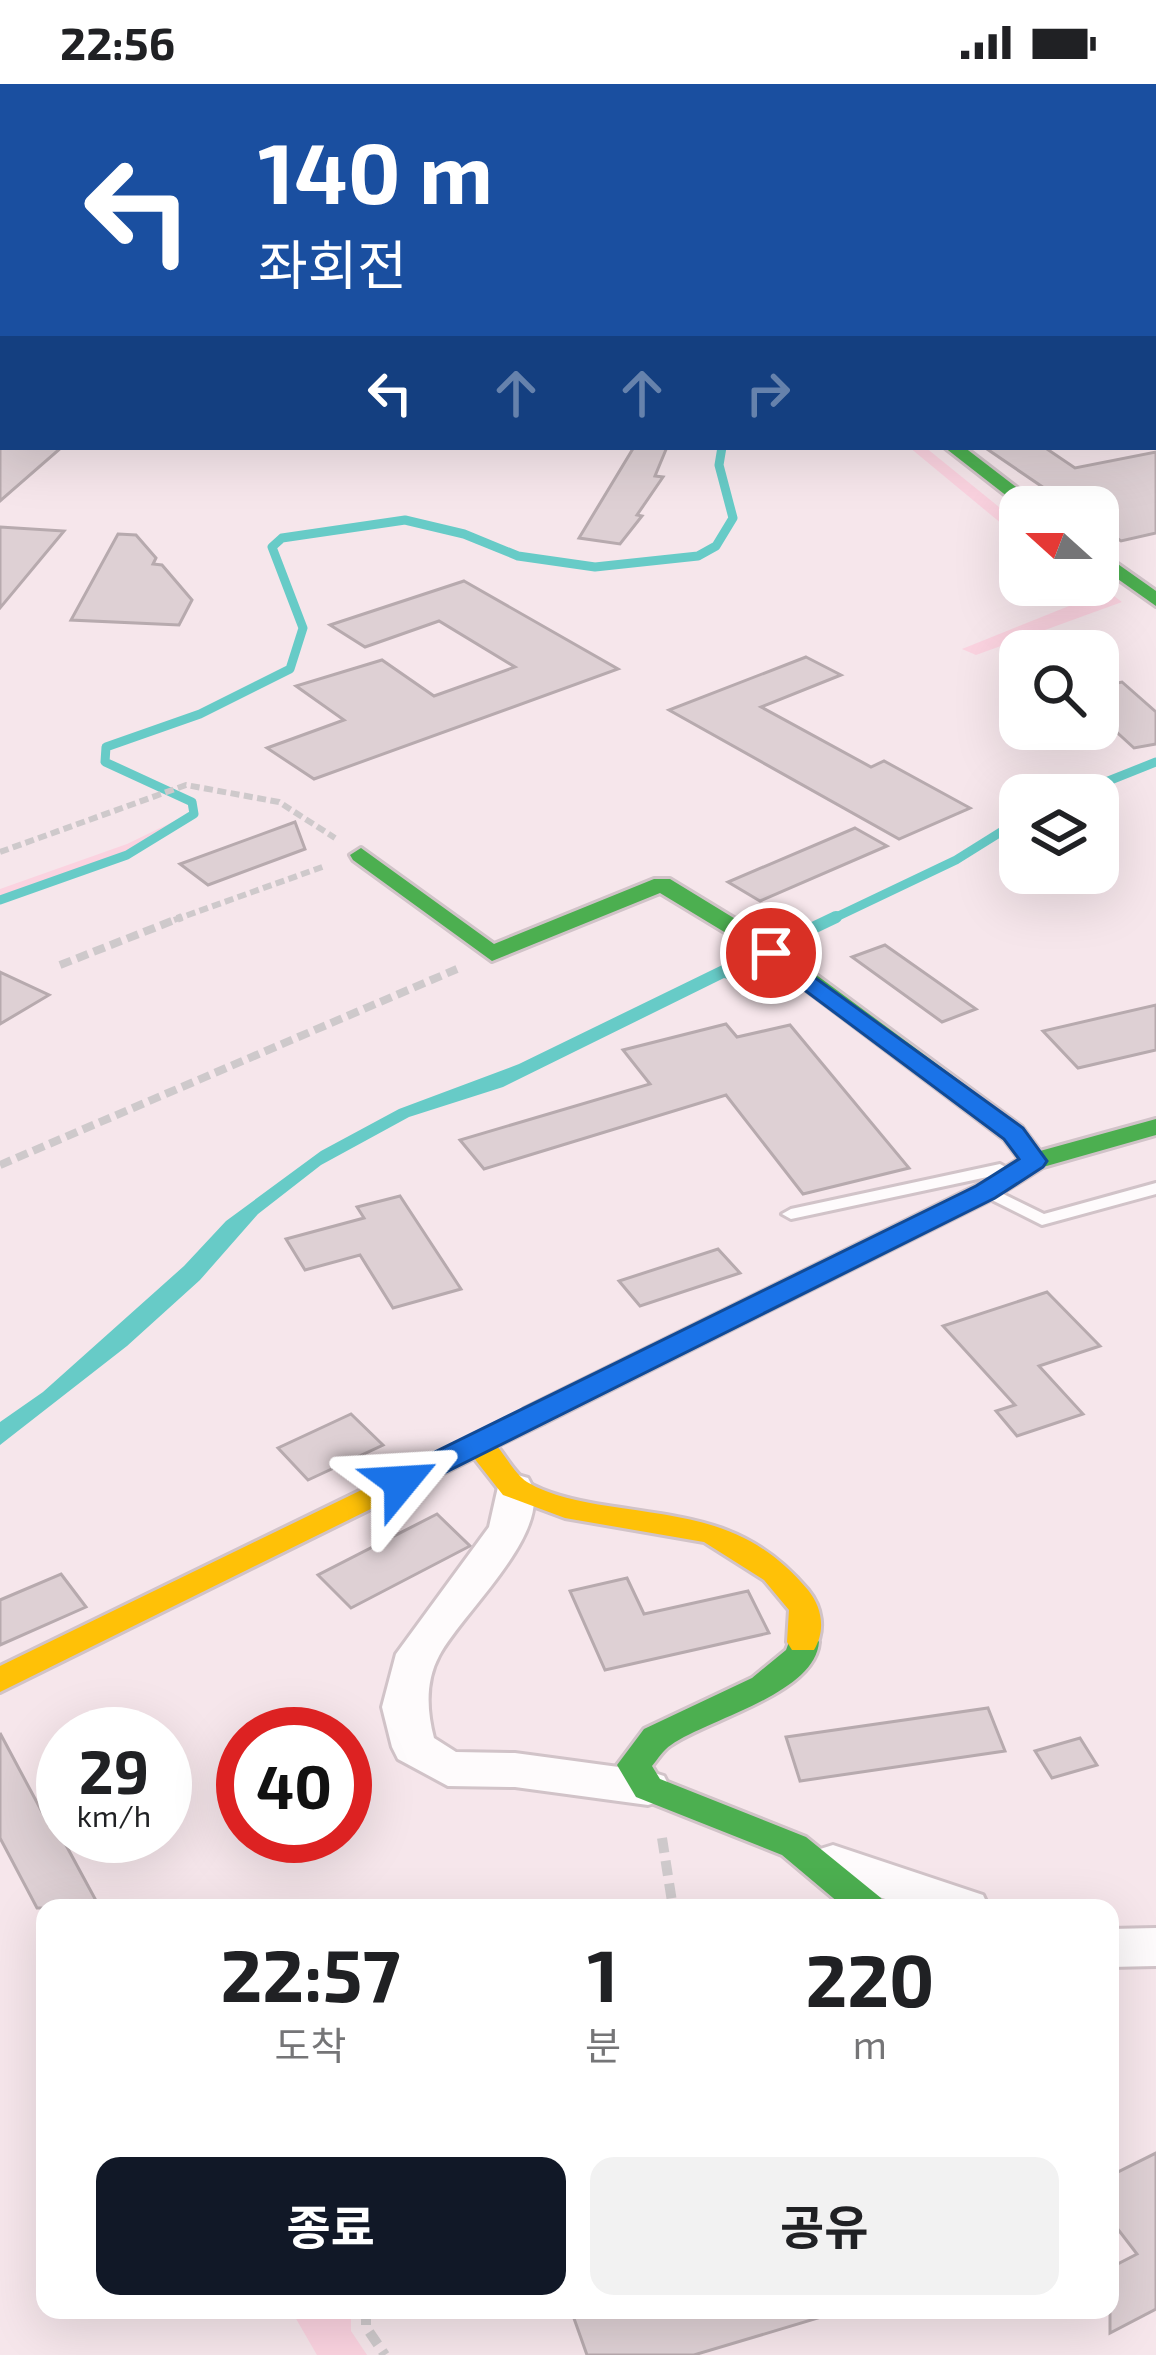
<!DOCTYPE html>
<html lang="ko">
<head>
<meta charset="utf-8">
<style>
	body { margin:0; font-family:"Exo 2","Noto Sans KR",sans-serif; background:#f2f2f2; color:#202124; height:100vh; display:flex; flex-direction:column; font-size:45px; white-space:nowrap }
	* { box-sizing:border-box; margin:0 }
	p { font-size:39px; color:#757577 }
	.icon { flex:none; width:66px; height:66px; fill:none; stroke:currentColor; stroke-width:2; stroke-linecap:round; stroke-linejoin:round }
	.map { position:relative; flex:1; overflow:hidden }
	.side { position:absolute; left:36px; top:1815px; width:1083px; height:420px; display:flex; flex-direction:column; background:#fff; border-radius:24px; box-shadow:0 12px 48px #0002 }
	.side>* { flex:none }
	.banner { position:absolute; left:0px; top:0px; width:1158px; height:366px; box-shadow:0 12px 48px #0002; background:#1a4fa0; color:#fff; overflow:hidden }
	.needle { width:78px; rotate:291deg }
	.controls { position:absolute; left:999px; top:402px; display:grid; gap:24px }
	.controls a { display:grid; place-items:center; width:120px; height:120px; border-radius:24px; background:#fff; box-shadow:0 12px 48px #0002; font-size:60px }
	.speed { position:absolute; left:36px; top:1623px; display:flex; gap:24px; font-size:60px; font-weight:700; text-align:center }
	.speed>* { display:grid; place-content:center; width:156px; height:156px; border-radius:50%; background:#fff; box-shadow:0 12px 48px #0002; line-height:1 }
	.speed small { font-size:30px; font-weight:400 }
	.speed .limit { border:18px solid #d22; background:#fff; color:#111 }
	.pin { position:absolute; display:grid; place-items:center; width:102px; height:102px; color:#fff; margin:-51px; border:6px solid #fff; border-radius:50%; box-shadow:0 3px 12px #0007 }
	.me { position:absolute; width:132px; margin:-66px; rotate:63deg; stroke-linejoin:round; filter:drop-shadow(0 0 9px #0008) }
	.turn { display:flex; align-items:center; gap:42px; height:252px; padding:0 60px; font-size:54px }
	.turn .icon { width:156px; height:156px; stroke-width:2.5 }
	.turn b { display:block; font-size:84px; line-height:102px }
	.lanes { display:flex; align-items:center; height:114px; padding:0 60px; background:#0003; justify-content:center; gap:60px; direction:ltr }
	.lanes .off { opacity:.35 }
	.eta { display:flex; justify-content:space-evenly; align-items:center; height:204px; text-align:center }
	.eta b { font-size:72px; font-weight:700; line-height:84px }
	.button { display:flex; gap:24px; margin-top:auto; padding:24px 60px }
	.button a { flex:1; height:138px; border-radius:24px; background:#111827; color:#fff; font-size:48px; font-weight:700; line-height:138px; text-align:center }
	.button a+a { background:#f2f2f2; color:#202124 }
	.status { display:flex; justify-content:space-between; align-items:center; height:84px; padding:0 60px; background:#fff; direction:ltr }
	.status svg { height:33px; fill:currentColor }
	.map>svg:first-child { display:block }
</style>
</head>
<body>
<div class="status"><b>22:56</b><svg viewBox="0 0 49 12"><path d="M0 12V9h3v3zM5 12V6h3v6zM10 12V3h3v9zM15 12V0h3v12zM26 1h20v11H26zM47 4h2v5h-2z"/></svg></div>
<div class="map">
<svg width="1156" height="2271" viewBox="0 0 1156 2271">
	<rect width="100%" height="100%" fill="#f6e6eb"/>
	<!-- green -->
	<g fill="#fbd3e0">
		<path d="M909,363H925L1020,440V455Z"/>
		<path d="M1098,500L1122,518L976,571L962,565L1089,514L1075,501Z"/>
		<path d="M189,730C139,774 62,791 0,812V805L127,760Z"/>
		<path d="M291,2226H351V2247L367,2271H317Z"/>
	</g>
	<!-- water -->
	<path fill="#67cbc7" d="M749,868L760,875L735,890L739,898L724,894L503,1003L409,1033L321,1081L258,1130L200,1196L127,1262L0,1361V1338L43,1308L184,1182L226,1137L321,1067L399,1025L519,980Z"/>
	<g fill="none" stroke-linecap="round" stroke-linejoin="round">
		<!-- stream-far2 -->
		<path stroke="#67cbc7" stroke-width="8" d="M444,0L448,3"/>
		<!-- stream-far1 -->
		<g stroke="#67cbc7" stroke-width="9">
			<path d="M1073,711L1156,678"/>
			<path d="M0,816L127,771L194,730L192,718L105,678L106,663L200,630L290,585L303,544L272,463L282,454L405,436L464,450L518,472L595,483L698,472L716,462L733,434L719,381L722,363"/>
			<path d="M830,836L956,776L1020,736"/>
		</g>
		<!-- stream -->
		<path stroke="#67cbc7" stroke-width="12" d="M771,864L836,833"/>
	</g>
	<!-- building -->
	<g fill="#ded0d4" stroke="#b7aaae" stroke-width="3">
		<path d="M0,363H62L0,417Z"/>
		<path d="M634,363H667L655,392L663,393L637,431L642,432L620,460L579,454Z"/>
		<path d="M984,363H1044L1075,384L1156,368V449L1121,457L1098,441V423H1072Z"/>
		<path d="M0,443L64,447L0,524Z"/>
		<path d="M118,450L136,451L156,474L153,480L162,481L192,516L179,541L71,536Z"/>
		<path d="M464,497L618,585L314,695L267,664L344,636L296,602L382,576L434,612L515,583L439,537L365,563L330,541Z"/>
		<path d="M806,573L841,591L761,623L871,683L884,677L970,724L899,755L669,626Z"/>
		<path d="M1122,598L1156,628V660L1134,664L1098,631V603Z"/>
		<path d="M295,738L305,765L208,801L180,780Z"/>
		<path d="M855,744L887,762L760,817L728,798Z"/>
		<path d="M885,861L976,925L942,938L852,873Z"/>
		<path d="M0,888L49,911L0,940Z"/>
		<path d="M1156,921V966L1078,984L1043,947Z"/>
		<path d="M726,940L737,953L790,941L909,1084L803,1110L726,1011L484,1085L460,1056L650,1000L623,966Z"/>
		<path d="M400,1112L461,1205L393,1224L360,1171L305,1186L286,1155L364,1134L357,1123Z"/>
		<path d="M718,1165L740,1189L640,1222L619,1197Z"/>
		<path d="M1047,1208L1100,1262L1039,1282L1083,1330L1017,1352L996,1327L1015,1321L943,1242Z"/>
		<path d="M351,1330L383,1361L308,1396L278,1364Z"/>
		<path d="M437,1430L470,1462L351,1524L318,1491Z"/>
		<path d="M61,1490L86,1523L0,1561V1516Z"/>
		<path d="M627,1494L644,1530L748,1507L769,1549L605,1586L570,1507Z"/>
		<path d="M988,1624L1005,1667L800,1697L786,1653Z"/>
		<path d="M0,1649L49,1741L54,1739L100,1824H37L0,1754Z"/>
		<path d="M1080,1654L1097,1681L1052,1694L1035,1667Z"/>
		<path d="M1156,2069V2225L1110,2249V2184L1137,2170L1110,2135V2092Z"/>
		<path d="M571,2226H817L818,2234L694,2271H587Z"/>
	</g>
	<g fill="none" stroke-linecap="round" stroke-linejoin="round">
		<!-- lane casing -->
		<g stroke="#d1c3c8" stroke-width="6">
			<g id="lane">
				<path d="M1000,1080L1009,1085L1006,1089L791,1135L782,1130L791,1125Z"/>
				<path d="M1156,1099V1110L1042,1141L976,1108L979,1104H991L1044,1130Z"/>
			</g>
		</g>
		<!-- street casing -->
		<g stroke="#d1c3c8" stroke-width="6">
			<g id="street">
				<path d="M103,0H129L131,3H105Z"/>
				<path d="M702,0H757L759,3H704Z"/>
				<path d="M908,0H928L930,3H910Z"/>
				<rect x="1155" y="36" width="1" height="12"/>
				<rect x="0" y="172" width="3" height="13"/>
				<rect x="1155" y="250" width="1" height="14"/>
				<path d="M514,1390L528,1394C559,1444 461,1529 439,1572C425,1598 427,1627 434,1654L456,1668L515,1669L648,1687L664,1692L670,1704L664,1716L648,1721L515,1703L448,1702L398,1675L392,1663L382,1623L396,1570L489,1443L500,1394Z"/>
				<path d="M833,1761L983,1811L989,1824H912L817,1792L810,1779L817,1766Z"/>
				<path d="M1156,1844V1882L1110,1883V1845Z"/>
			</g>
		</g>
		<!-- fast casing -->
		<g stroke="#d1c3c8" stroke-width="6">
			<g id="fast">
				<path d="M982,0H996L980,3Z"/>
				<path d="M944,363H964L1042,423H1021Z"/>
				<path d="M1098,466L1156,507V522L1098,481Z"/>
				<path d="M361,764L494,860L654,795H670L765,853L1022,1043L1040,1067L1156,1035V1051L1043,1083L994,1114L544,1339H524L519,1332L524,1325L976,1102L1019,1075L1004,1055L749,863L660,809L492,877L353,776L350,771Z"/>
				<path d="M803,1547L814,1550L819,1558C815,1610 708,1635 671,1661C663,1666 658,1675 652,1682L660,1695L806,1753L881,1814L887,1824H845L782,1771L636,1713L617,1681L644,1645L752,1594L786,1566L792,1550Z"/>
			</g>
		</g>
		<!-- slow casing -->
		<g stroke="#d1c3c8" stroke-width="6">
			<path id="slow" d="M534,1322L549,1332L544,1339L497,1362C506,1373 516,1391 527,1398C550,1412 582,1418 608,1422C691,1435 750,1437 808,1506C822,1523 826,1546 814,1566H792L787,1558L789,1526L764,1496L704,1458L565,1434L503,1411L474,1374L0,1608V1582Z"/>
		</g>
		<!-- path-far2 -->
		<g stroke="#cec9cb" stroke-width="6" stroke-dasharray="9 4.5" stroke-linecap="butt">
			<path d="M0,768L186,701L279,718L335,754"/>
			<path d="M174,836L325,782"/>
		</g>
		<!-- path-far1 -->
		<g stroke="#cec9cb" stroke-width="8" stroke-dasharray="12 6" stroke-linecap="butt">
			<path d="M60,881L182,833"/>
			<path d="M0,1081L457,885"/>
		</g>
		<!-- path -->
		<g stroke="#cec9cb" stroke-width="10" stroke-dasharray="15 8" stroke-linecap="butt">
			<path d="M662,1754L673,1824"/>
			<path d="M366,2226V2243L385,2271"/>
		</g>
		<!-- lane -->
		<use href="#lane" fill="#fefbfc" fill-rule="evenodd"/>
		<!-- street -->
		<use href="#street" fill="#fefbfc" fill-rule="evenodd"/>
		<!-- fast -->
		<use href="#fast" fill="#4caf50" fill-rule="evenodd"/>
		<!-- slow -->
		<use href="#slow" fill="#ffc107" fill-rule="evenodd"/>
	</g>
	<!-- route -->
	<path fill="#1a73e8" stroke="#114b97" stroke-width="3" d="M771,862L1023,1044L1047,1077L1043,1083L995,1114L412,1405H390L386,1398L390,1390L976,1102L1019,1075L1004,1055L763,875V864Z"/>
</svg>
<div class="controls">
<a><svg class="needle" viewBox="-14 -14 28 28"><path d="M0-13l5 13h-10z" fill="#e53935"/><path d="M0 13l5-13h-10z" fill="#757577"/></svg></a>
<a><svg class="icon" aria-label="search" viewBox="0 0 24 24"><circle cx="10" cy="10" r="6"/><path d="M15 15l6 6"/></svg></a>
<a><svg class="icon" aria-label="layers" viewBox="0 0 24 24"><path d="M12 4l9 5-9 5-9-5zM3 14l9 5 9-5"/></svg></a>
</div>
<div class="speed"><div>29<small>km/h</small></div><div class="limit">40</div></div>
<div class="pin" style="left:771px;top:869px;background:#d93025"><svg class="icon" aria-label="arrive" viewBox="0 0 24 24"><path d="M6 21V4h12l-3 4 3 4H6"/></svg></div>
<svg class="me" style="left:401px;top:1398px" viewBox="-20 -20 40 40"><path d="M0-17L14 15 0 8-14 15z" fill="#1a73e8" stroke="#fff" stroke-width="4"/></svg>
<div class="banner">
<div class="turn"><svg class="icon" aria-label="left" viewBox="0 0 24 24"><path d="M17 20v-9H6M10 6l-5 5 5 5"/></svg><div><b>140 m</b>좌회전</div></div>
<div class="lanes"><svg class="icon" aria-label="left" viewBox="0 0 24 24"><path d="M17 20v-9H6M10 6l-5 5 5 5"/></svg><svg class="icon off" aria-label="ahead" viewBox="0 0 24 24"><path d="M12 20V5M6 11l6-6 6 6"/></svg><svg class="icon off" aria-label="ahead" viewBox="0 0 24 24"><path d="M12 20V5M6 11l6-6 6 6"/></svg><svg class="icon off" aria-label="right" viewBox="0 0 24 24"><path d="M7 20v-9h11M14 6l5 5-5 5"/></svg></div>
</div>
<section class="side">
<div class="eta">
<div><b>22:57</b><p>도착</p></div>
<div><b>1</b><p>분</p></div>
<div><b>220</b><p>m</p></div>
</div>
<div class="button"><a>종료</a><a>공유</a></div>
</section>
</div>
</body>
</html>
